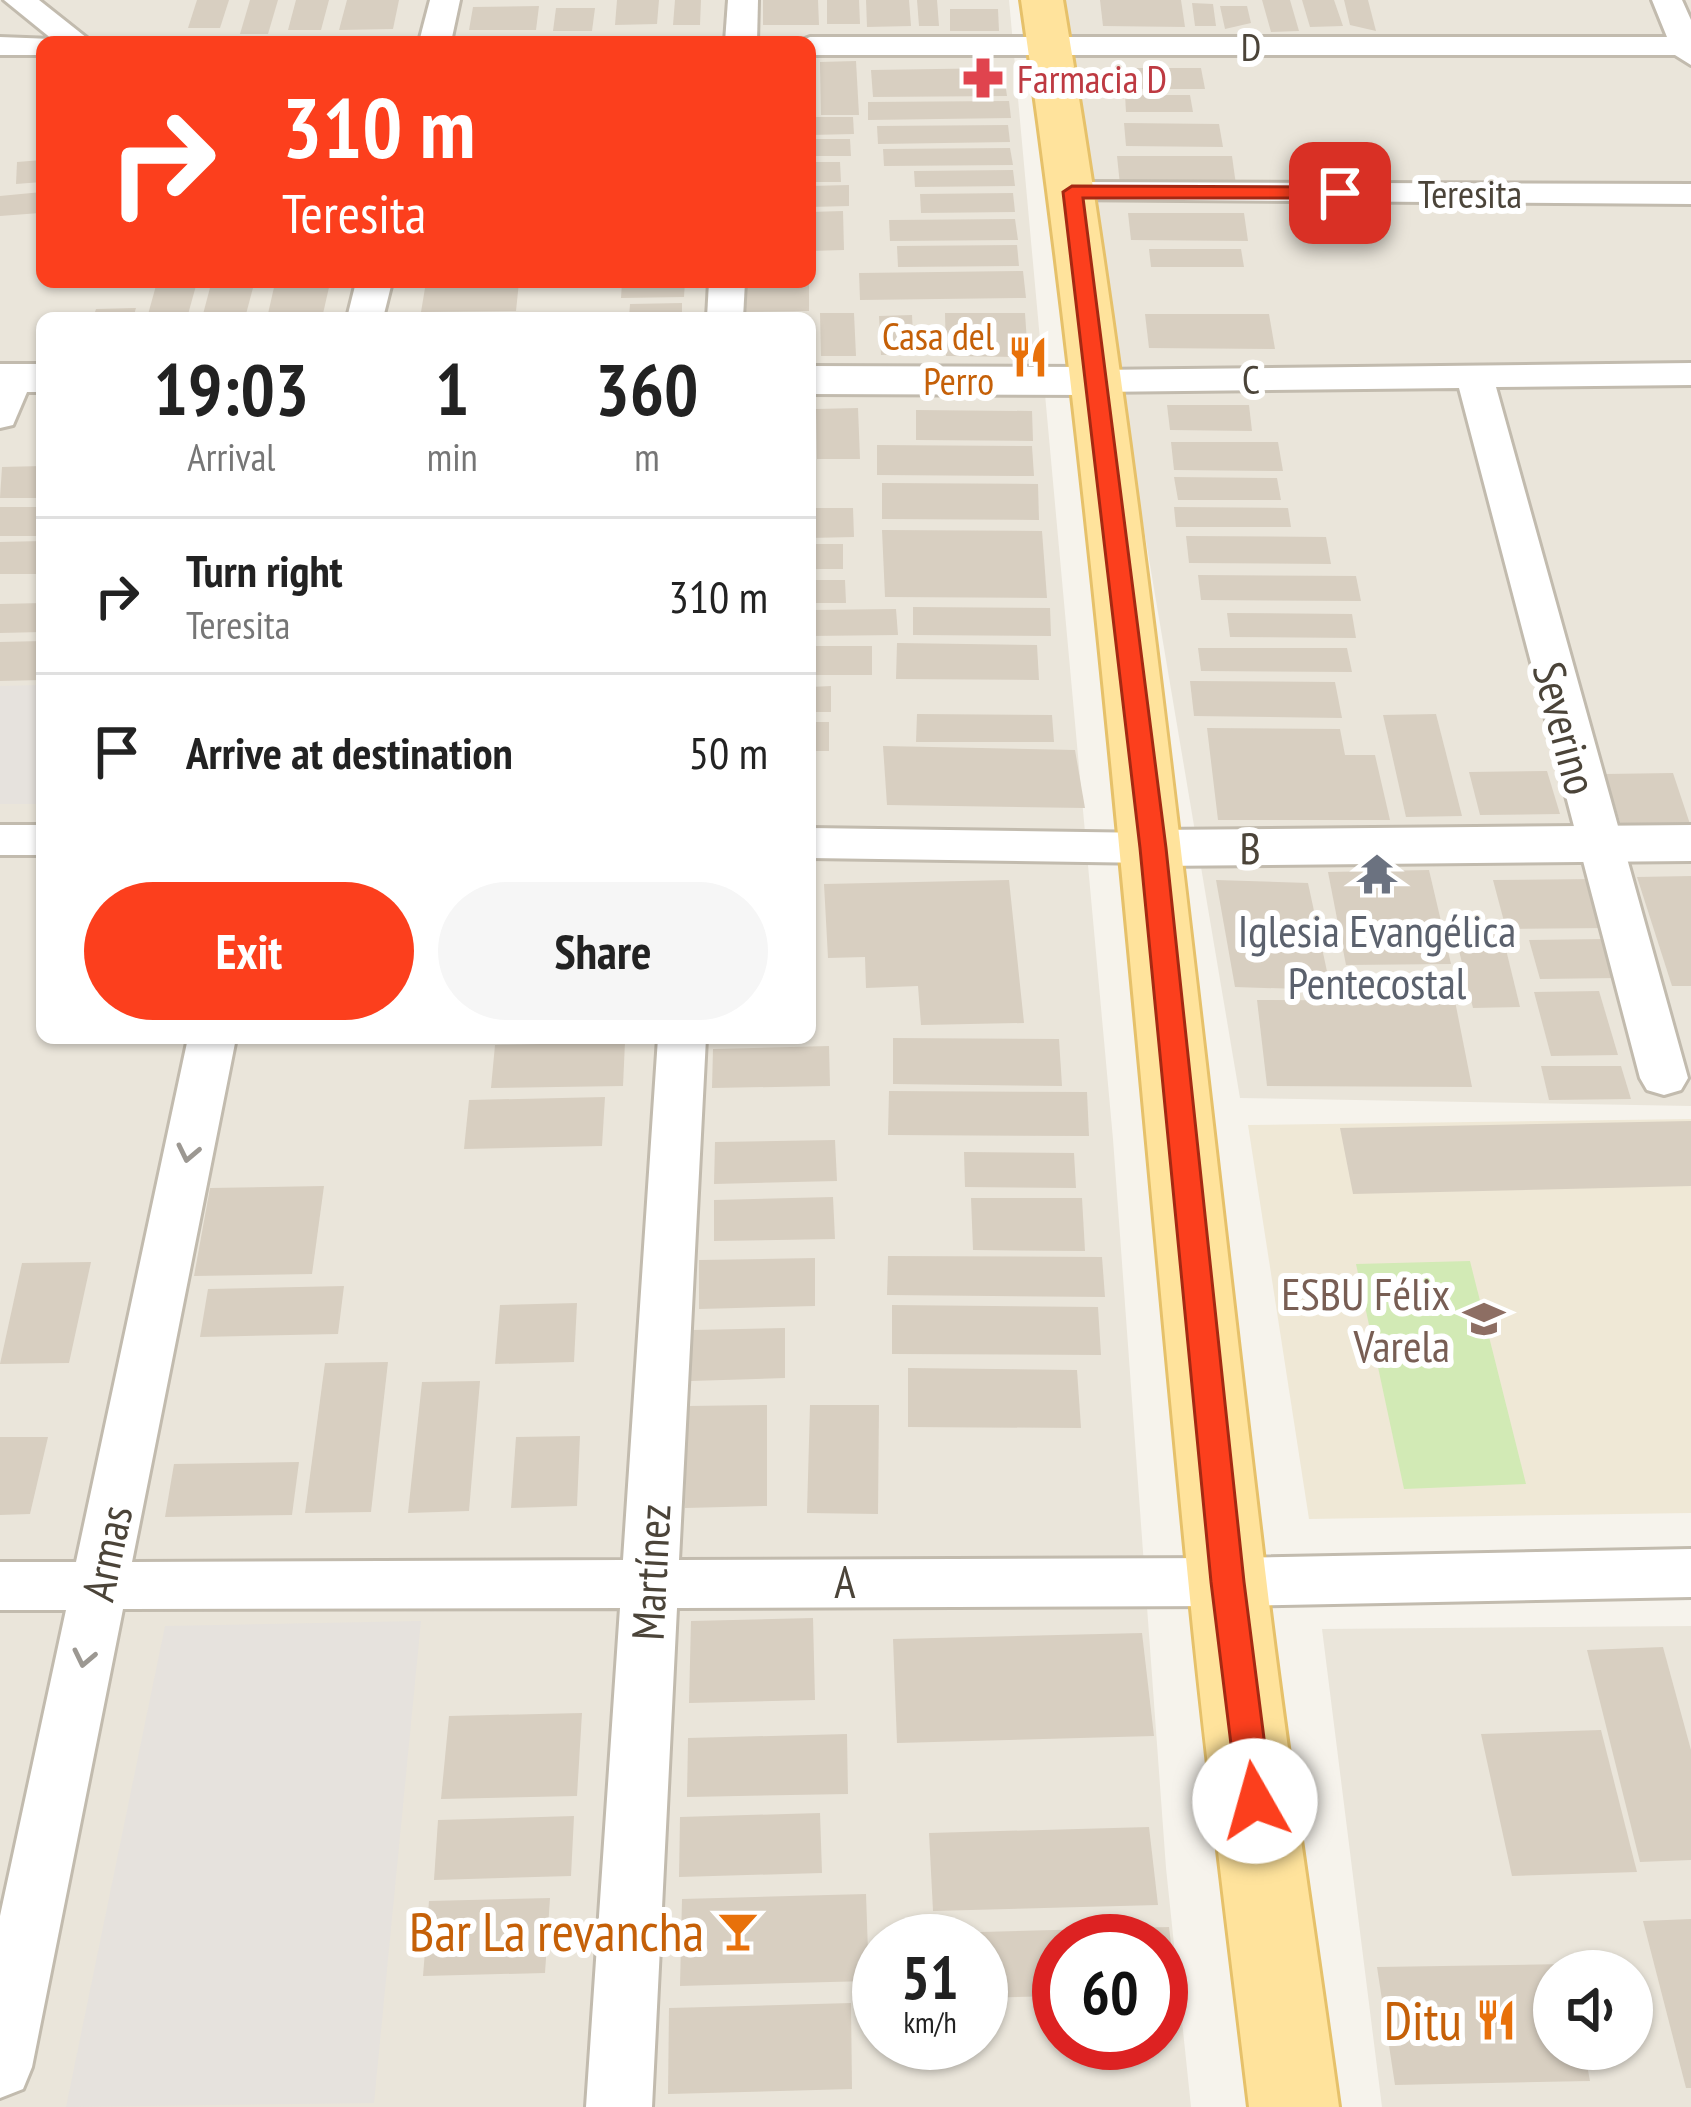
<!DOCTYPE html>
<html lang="en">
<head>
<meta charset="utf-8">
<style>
	body { margin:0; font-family:"PT Sans Narrow",sans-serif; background:#f6f6f6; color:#222; height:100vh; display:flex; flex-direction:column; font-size:45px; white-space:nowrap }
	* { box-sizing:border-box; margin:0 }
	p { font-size:39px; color:#767676 }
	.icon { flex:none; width:66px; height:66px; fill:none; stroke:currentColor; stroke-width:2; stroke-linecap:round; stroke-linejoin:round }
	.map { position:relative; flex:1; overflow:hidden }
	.details { position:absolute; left:36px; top:312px; width:780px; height:732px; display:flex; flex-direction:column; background:#fff; border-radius:18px; box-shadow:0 3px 9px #0004 }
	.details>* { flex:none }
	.banner { position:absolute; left:36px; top:36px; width:780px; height:252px; border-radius:18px; box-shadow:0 3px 9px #0004; background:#fc3f1d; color:#fff; overflow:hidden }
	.controls { position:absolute; left:1533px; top:1950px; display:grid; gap:24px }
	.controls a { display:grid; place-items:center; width:120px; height:120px; border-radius:50%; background:#fff; box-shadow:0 3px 9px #0004; font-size:60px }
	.speed { position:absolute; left:852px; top:1914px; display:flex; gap:24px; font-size:60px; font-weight:700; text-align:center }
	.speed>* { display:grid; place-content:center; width:156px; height:156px; border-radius:50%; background:#fff; box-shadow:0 3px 9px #0004; line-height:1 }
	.speed small { font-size:30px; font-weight:400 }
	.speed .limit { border:18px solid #d22; background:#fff; color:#111 }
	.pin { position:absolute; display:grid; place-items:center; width:102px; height:102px; color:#fff; margin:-51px; border-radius:24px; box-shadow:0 6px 18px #0006 }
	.me { position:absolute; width:132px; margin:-66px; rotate:353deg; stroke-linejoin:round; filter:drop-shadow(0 0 9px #0008) }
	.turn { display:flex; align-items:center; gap:42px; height:252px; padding:0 48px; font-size:54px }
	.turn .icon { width:156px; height:156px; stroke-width:2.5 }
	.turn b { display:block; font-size:84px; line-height:102px }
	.eta { display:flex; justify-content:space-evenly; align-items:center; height:204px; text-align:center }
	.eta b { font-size:72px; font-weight:700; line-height:84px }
	.action { display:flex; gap:24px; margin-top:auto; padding:24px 48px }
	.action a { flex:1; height:138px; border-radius:72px; background:#fc3f1d; color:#fff; font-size:48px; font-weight:700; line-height:138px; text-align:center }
	.action a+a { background:#f6f6f6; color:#222 }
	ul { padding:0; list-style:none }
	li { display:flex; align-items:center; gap:36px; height:156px; padding:0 48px; border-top:3px solid #e0e0e0 }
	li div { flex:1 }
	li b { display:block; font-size:45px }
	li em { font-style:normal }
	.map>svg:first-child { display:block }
</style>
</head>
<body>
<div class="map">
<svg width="1691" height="2107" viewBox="0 0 1691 2107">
	<rect width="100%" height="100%" fill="#f6f3ec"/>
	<!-- residential -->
	<g fill="#eae5da" fill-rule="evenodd">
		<path d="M0,0H1009L1113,1139L1166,1868L1191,2107H0ZM42,42H810V282H42ZM42,318H810V1038H42ZM879,1941H981V2043H879ZM1059,1941H1161V2043H1059Z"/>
		<path d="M1064,0H1691V1106L1240,1098L1125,417Z"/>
		<path d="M1691,1626V2107H1382L1322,1629ZM1554,1971H1632V2049H1554Z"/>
	</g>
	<!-- industrial -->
	<g fill="#e6e2dd">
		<path d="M42,685V804H0V686Z"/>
		<path d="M421,1621L374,2103L66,2107L165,1626Z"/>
	</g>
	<!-- education -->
	<path fill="#efe8d6" d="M1691,1119V1513L1309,1519L1248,1125Z"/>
	<!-- green -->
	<path fill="#d2eab5" d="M1470,1261L1526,1484L1404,1489L1356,1264Z"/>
	<!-- building -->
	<g fill="#d8cfc1">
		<path d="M197,0H229L220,28H188Z"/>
		<path d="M250,0H278L268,34H240Z"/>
		<path d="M296,0H329L321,30H288Z"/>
		<path d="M347,0H399L393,29L339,30Z"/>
		<path d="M617,0H659L657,24L615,25Z"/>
		<path d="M675,0H701L700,25H673Z"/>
		<path d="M763,0H818L819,25H763Z"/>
		<path d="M827,0H859L860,24H827Z"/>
		<path d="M866,0H909L911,26L867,27Z"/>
		<path d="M917,0H937L939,26H919Z"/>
		<path d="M1100,0H1181L1185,27L1103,26Z"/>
		<path d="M1262,0H1290L1299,31L1271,32Z"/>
		<path d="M1302,0H1334L1343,26L1310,27Z"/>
		<path d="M1344,0H1368L1376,31L1350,25Z"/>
		<path d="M1192,3L1213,4L1216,26H1195Z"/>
		<path d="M539,6L536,30H469L473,7Z"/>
		<path d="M1220,6H1247L1251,23L1225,29Z"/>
		<path d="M556,8H595L592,31H553Z"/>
		<path d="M950,9H998L999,31H950Z"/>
		<path d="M856,61L859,115H821L820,62Z"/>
		<path d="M1003,68L1007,96L873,97L871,70Z"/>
		<path d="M1120,68H1201L1205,89H1122Z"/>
		<path d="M1125,95H1190L1193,112H1126Z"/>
		<path d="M1009,101L1011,118L868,120V102Z"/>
		<path d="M810,117H853L854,134L810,135Z"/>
		<path d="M1124,123L1219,124L1223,147L1126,146Z"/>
		<path d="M1008,125L1010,142L878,144L877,126Z"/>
		<path d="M810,139H850L851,156H810Z"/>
		<path d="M1010,148L1013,165L884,166L883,149Z"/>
		<path d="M1117,156H1232L1236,185H1120Z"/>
		<path d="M42,160V182L16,184L17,162Z"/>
		<path d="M810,162H840L841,182H810Z"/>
		<path d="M1013,170L1015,186L915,187L914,171Z"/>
		<path d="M849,185V206L810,207V186Z"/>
		<path d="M42,192L40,213L0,216V196Z"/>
		<path d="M1013,193L1015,212L921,213L920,194Z"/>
		<path d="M843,211L844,250L810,251V212Z"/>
		<path d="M1128,213H1244L1248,241L1131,240Z"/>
		<path d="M1015,219L1018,240L890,241L889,220Z"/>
		<path d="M1017,245L1019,266L898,267L897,246Z"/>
		<path d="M1149,249H1241L1244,267H1151Z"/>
		<path d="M1023,271L1026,298L860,300L859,273Z"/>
		<path d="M157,282H197L187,318H147Z"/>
		<path d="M426,282H519L516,311L421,312Z"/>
		<path d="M622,282H685L684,297L621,298Z"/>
		<path d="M737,282H809V311L737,312Z"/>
		<path d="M275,283H330L322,318H267Z"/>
		<path d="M211,284H254L245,318H202Z"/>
		<path d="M682,303V318H629L630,304Z"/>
		<path d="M136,308L133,318H93L96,309Z"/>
		<path d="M820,313H854L856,356H821Z"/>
		<path d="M945,313H1025L1028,357L946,356Z"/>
		<path d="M1145,314H1269L1275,349L1149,348Z"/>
		<path d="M912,315L914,354L881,355L879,316Z"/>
		<path d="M1167,405H1249L1252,431L1170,430Z"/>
		<path d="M858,408L860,459H817L816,409Z"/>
		<path d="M916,410L1032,411L1033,441L916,440Z"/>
		<path d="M1171,442H1278L1283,471L1174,470Z"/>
		<path d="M877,445L1032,446L1034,476L877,475Z"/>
		<path d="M42,466V498H0L2,467Z"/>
		<path d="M1174,477L1277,478L1281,500H1178Z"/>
		<path d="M882,483L1038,484L1039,520L882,519Z"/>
		<rect x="0" y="507" width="42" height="29"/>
		<path d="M1174,507L1288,508L1291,527H1176Z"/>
		<path d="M810,508H853L854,537L810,538Z"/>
		<path d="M882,530L1042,531L1047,598L885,597Z"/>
		<path d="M1186,536L1326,537L1331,564L1189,563Z"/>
		<path d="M42,541V574H0V542Z"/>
		<rect x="810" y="544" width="33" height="25"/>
		<path d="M1198,575L1356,576L1361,601L1201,600Z"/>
		<path d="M810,580H845L846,603H810Z"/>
		<path d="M42,603V632L0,633V604Z"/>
		<path d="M913,607L1050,608L1051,636L913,635Z"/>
		<path d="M896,609L898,635L810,636V610Z"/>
		<path d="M1227,613L1352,614L1356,638L1230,637Z"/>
		<path d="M42,641V680L0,681V642Z"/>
		<path d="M897,643L1037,645L1039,680L896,679Z"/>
		<rect x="810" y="646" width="62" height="29"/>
		<path d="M1198,648H1347L1352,672L1201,671Z"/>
		<path d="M1190,681L1335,682L1342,718L1194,716Z"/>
		<path d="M831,686V712H810V687Z"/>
		<path d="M917,714L1052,715L1054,742H916Z"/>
		<path d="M1436,714L1462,816L1406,817L1383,715Z"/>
		<rect x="810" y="722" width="19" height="29"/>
		<path d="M1207,728L1340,729L1345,755H1375L1390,820H1218Z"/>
		<path d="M883,746L1075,750L1085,808L887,805Z"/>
		<path d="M1547,771L1560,814L1480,815L1469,772Z"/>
		<path d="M1673,773L1690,824L1621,825L1605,774Z"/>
		<path d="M1429,870L1451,964L1346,965L1328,872Z"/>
		<path d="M1691,876V986H1672L1637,877Z"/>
		<path d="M1594,879L1608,928L1506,929L1493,880Z"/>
		<path d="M1009,880L1024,1023L921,1025L918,986L866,988L865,957L828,958L824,884Z"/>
		<path d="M1216,880L1308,883L1331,990L1235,987Z"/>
		<path d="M1501,929L1520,1007L1473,1008L1454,930Z"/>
		<path d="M1605,939L1617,978L1540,979L1529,940Z"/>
		<path d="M1599,991L1618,1055L1551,1056L1534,992Z"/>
		<path d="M1257,1000L1455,1001L1472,1087L1267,1086Z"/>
		<path d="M893,1038L1059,1039L1062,1086L893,1084Z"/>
		<path d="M625,1042L623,1086L491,1088L495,1045Z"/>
		<path d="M829,1046L830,1086L712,1088L713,1049Z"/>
		<path d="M1541,1066H1621L1631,1099L1549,1100Z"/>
		<path d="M889,1091L1087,1092L1089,1136L888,1135Z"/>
		<path d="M605,1097L602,1146L464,1149L469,1100Z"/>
		<path d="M1691,1121V1186L1353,1194L1340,1128Z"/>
		<path d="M835,1140L837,1181L714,1184L715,1142Z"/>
		<path d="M964,1152L1074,1153L1076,1188L965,1187Z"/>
		<path d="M324,1186L312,1274L194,1276L210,1188Z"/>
		<path d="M833,1197L835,1239L714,1241V1200Z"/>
		<path d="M971,1198H1082L1085,1251L973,1250Z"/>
		<path d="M888,1256L1102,1257L1105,1297L887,1295Z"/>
		<path d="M815,1258V1306L699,1309V1260Z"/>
		<path d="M91,1262L69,1363L0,1364L22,1263Z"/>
		<path d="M344,1286L338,1334L200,1337L208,1289Z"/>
		<path d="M577,1303L574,1362L495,1364L500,1305Z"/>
		<path d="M892,1305L1098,1307L1101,1355L892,1354Z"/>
		<path d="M785,1328V1378L691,1381L692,1330Z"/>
		<path d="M388,1362L371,1512L305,1513L325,1363Z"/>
		<path d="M908,1368L1077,1370L1081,1428L908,1427Z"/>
		<path d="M480,1381L469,1511L408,1513L422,1382Z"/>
		<path d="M767,1405V1506L685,1508L687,1406Z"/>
		<path d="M810,1405H879L878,1514L807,1513Z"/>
		<path d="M580,1436L577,1506L511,1508L516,1437Z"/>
		<path d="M0,1437H48L30,1514L0,1515Z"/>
		<path d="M299,1462L292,1515L165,1517L174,1464Z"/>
		<path d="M813,1618L815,1700L689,1703L691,1621Z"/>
		<path d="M1142,1633L1154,1736L897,1743L893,1639Z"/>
		<path d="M1663,1647L1691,1750V1860L1640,1862L1587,1650Z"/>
		<path d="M582,1713L577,1796L441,1799L449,1716Z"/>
		<path d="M1601,1730L1637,1872L1512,1876L1481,1734Z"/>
		<path d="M847,1734L848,1794L687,1797L688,1738Z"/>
		<path d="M820,1813L822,1873L679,1877L680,1817Z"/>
		<path d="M574,1816L571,1876L434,1880L438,1820Z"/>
		<path d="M1149,1827L1158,1905L933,1911L929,1833Z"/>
		<path d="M866,1894L869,1981L680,1986L682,1899Z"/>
		<path d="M550,1898L545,1973L423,1976L429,1901Z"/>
		<path d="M1691,1919V2088H1686L1643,1921Z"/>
		<path d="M1169,1927L1177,1993H1161V1941H1059V1996L981,1998V1941H943V1933Z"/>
		<path d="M1566,1964L1568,1971H1554V2049H1584L1590,2081L1395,2085L1377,1967Z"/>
		<path d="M851,2003L852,2089L668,2094L669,2008Z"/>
	</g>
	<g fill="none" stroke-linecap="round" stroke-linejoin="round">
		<!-- minor casing -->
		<g stroke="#c2bbae" stroke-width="6">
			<g id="minor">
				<path d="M4,0H39L92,42H42V55H0V37L52,39Z"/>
				<path d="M430,0H460L451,42H419Z"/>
				<path d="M728,0H758L757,42H725Z"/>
				<path d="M1652,0H1682L1691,20V65L1675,55H810V42H797L810,37H1667Z"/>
				<path d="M1072,182L1691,184V204L1060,199L1055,192Z"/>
				<path d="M356,282H392L383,318H347Z"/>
				<path d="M709,282H745L743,318H707Z"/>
				<path d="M1691,363V385L1496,387L1688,1078L1681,1090L1664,1095L1647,1090L1640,1078L1459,388L1096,392L1083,389L1078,381L1083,373L1096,370Z"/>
				<path d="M15,367L28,370L33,378L13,425L0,428V373Z"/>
				<rect x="0" y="825" width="42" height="30"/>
				<path d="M810,828L1153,833L1169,838L1175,848L1169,858L1153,863L810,858Z"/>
				<path d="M188,1038H236L132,1562L623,1560L658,1038H706L679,1560L1227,1558L1691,1549V1597L1227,1606L677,1608L652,2107H586L620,1608L123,1609L32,2067L23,2089L0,2098V1916L66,1610H0V1562H76Z"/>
			</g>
		</g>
		<!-- tertiary casing -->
		<g stroke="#c2bbae" stroke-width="6">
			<g id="tertiary">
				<rect x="0" y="364" width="42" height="28"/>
				<path d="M810,366L1096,367L1112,371L1119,381L1112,391L1096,395L810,394Z"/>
				<path d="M1691,825V861L1153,866L1133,861L1125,848L1133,835L1153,830Z"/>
			</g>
		</g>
		<!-- primary casing -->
		<g stroke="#e6c16a" stroke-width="6">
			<path id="primary" d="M1021,0H1063C1151,524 1202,1051 1266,1578C1287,1755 1315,1931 1339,2107H1249C1228,1931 1205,1755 1188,1578C1136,1051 1097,524 1021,0Z"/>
		</g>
		<!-- minor -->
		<use href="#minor" fill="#fff" fill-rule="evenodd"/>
		<!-- tertiary -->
		<use href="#tertiary" fill="#fff" fill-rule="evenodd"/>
		<!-- primary -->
		<use href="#primary" fill="#ffe39c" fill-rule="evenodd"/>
	</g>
	<!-- one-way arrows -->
	<defs><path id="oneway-chevron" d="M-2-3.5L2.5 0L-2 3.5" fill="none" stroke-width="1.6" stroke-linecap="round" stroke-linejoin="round" transform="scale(3)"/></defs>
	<g stroke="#9c9892">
		<use href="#oneway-chevron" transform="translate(188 1153) rotate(102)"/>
		<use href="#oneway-chevron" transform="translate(84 1658) rotate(102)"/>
	</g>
	<!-- route -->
	<path fill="#fc3f1d" stroke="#a42913" stroke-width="3" d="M1072,186L1340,187L1350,193L1340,198H1083L1166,848L1244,1582L1272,1801L1267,1811L1255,1816L1243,1811L1238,1801L1211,1582L1140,848L1063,192Z"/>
	<!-- icons -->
	<defs>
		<g id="pharmacy-bare" transform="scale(3.24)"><path d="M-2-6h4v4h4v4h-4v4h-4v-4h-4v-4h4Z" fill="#e0444e" stroke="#fff" stroke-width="2.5" paint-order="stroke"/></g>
		<g id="restaurant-bare" transform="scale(3.24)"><path d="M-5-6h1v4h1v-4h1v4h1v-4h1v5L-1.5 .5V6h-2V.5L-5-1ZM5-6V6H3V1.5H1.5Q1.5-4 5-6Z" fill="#e8710a" stroke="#fff" stroke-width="2.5" paint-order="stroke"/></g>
		<g id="temple-bare" transform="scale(3.24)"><path d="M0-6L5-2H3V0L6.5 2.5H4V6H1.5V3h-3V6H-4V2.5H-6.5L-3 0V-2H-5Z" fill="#6b7280" stroke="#fff" stroke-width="2.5" paint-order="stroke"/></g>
		<g id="school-bare" transform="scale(3.24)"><path d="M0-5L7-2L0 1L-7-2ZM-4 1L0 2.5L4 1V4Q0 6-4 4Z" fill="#8d6e63" stroke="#fff" stroke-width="2.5" paint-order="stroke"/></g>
		<g id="bar-bare" transform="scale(3.24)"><path d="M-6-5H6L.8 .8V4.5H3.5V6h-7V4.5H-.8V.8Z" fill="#e8710a" stroke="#fff" stroke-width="2.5" paint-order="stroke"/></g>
	</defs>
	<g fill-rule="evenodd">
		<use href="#pharmacy-bare" x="983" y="78"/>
		<use href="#restaurant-bare" x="1028" y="357"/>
		<use href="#temple-bare" x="1377" y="874"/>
		<use href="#school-bare" x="1484" y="1319"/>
		<use href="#bar-bare" x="738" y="1931"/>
		<use href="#restaurant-bare" x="1496" y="2020"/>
	</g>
	<g text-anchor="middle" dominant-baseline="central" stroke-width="12" stroke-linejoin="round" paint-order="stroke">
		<!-- far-street labels -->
		<g font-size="39" fill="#4b4439" stroke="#fff">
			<text x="1251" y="46">D</text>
			<text x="1470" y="193">Teresita</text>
			<text transform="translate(1251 379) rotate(-1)">C</text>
		</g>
		<!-- far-health labels -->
		<g font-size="39" fill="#be3a42" stroke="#fff" text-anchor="start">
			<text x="1017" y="78">Farmacia D</text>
		</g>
		<!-- far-food labels -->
		<g font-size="39" fill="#c56008" stroke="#fff" text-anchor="end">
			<text x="994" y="335">Casa del<tspan x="994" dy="45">Perro</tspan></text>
		</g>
		<!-- street labels -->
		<g font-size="45" fill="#4b4439" stroke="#fff">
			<text transform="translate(1566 728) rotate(75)">Severino</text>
			<text x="1250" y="847">B</text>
			<text transform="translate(106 1553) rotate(-78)">Armas</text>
			<text transform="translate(650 1572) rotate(-87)">Martínez</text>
			<text x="845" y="1581">A</text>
		</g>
		<!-- worship labels -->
		<g font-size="45" fill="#5b616d" stroke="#fff">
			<text x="1377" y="930">Iglesia Evangélica<tspan x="1377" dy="52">Pentecostal</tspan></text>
		</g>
		<!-- education labels -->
		<g font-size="45" fill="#785e54" stroke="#fff" text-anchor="end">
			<text x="1450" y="1293">ESBU Félix<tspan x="1450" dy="52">Varela</tspan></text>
		</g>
		<!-- near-food labels -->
		<g font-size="54" fill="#c56008" stroke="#fff" text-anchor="end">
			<text x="704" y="1931">Bar La revancha</text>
			<text x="1462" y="2020">Ditu</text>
		</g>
	</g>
</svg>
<div class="controls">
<a><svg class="icon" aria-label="sound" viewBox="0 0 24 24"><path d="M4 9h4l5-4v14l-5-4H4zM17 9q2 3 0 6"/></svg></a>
</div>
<div class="speed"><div>51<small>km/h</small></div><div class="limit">60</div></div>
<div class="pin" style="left:1340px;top:193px;background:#d93025"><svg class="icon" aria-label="arrive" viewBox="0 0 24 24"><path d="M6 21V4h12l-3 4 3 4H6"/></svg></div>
<svg class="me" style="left:1255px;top:1801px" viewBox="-20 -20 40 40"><circle r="19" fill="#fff"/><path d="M0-13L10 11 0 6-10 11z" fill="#fc3f1d"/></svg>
<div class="banner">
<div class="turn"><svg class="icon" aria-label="right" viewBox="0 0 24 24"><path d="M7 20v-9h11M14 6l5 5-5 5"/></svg><div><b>310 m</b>Teresita</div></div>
</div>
<section class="details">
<div class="eta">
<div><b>19:03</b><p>Arrival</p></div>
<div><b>1</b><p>min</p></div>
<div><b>360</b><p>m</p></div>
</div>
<ul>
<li><svg class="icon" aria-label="right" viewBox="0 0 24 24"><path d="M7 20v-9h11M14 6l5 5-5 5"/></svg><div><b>Turn right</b><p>Teresita</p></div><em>310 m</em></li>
<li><svg class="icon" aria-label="arrive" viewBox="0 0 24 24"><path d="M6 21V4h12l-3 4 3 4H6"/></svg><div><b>Arrive at destination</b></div><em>50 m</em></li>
</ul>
<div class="action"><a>Exit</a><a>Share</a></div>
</section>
</div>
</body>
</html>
